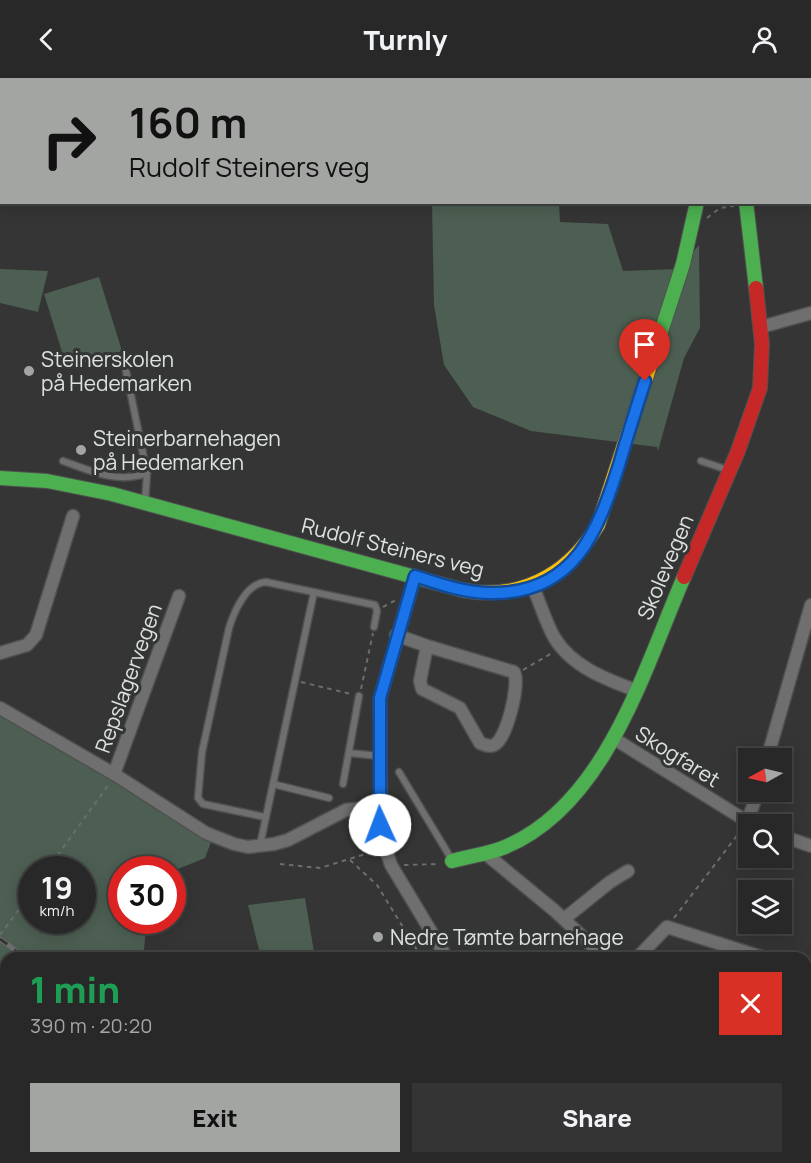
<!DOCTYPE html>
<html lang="en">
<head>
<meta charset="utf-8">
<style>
	body { margin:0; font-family:Manrope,sans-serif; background:#333433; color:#f1f3f6; height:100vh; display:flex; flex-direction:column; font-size:22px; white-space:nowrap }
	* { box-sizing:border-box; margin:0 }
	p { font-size:20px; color:#a4a6a7 }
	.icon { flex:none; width:33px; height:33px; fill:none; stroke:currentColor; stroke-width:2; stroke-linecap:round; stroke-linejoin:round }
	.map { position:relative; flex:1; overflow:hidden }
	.drawer { position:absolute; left:0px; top:874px; width:812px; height:212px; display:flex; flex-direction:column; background:#272827; border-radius:18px 18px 0 0; box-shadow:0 3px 15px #0003,0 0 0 2px #434444 }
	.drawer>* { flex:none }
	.guide { position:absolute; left:0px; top:0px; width:812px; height:126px; box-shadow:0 3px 15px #0003,0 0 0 2px #434444; background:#a3a5a3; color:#111; overflow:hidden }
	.needle { width:39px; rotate:262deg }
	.tools { position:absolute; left:738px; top:670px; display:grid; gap:12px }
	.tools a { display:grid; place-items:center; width:54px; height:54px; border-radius:0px; background:#272827; box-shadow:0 3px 15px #0003,0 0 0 2px #434444; font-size:30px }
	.speed { position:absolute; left:18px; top:778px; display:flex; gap:12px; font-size:30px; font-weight:700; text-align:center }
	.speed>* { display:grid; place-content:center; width:78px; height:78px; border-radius:50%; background:#272827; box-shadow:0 3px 15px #0003,0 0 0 2px #434444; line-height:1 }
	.speed small { font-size:15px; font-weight:400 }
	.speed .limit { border:9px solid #d22; background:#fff; color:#111 }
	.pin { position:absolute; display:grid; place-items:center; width:51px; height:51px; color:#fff; margin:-62px -26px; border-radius:50% 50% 50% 0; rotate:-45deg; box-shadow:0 0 6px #0007 }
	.pin .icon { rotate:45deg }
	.me { position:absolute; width:66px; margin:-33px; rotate:358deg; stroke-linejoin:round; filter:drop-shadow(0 0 4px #0008) }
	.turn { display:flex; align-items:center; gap:21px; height:126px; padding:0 30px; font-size:27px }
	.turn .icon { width:78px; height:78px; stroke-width:2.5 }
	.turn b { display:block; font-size:42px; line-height:51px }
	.round { display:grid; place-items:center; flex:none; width:63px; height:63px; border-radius:0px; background:#333433 }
	.overview { display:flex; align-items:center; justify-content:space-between; height:102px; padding:0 30px }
	h1 { font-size:36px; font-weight:800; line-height:45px; color:#1e9e55 }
	.action { display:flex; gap:12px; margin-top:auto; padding:12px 30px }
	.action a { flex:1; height:69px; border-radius:0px; background:#a3a5a3; color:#111; font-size:24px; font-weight:800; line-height:69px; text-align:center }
	.action a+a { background:#333433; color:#f1f3f6 }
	header { display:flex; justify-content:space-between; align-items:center; height:78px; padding:0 30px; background:#272827; font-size:27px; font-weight:800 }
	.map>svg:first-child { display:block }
</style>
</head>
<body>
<header><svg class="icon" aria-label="back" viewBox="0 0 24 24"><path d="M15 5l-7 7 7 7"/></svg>Turnly<svg class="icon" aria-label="person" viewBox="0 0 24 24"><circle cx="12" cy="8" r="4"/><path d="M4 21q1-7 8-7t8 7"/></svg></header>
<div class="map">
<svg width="811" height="1085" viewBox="0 0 811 1085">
	<rect width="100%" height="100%" fill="#343534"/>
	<!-- green -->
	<g fill="#4d5f52" fill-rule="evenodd">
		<path d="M432,125H559L560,144L608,146L623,193L678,191L699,167L700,250L684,280L658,373L657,369L531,353L473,329L444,287L434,227Z"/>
		<path d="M0,191L48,193L38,234L0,225Z"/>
		<path d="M99,199L122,273L67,290L44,216Z"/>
		<path d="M0,633L214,756L205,780L173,793L122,792V843H147L143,880H6V921L0,915ZM32,792H82V843H32Z"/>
		<path d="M305,820L315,880H261L248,827Z"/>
		<path d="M806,1070H811V1085H752L750,1080H806Z"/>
		<path d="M191,1080H610L612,1085H380L361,1080L357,1085H192Z"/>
	</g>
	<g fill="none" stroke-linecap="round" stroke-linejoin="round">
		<!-- lane casing -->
		<g stroke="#4f514f" stroke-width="9">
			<g id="lane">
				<path d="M126,293L147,395L145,425"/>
				<path d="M63,383C91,393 118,406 147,395"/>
				<path d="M701,383L728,392"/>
				<path d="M349,675L379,678"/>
				<path d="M399,694L452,782"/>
				<path d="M273,706L329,720"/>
				<path d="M343,706L359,618"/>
				<path d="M265,739L203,726L198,720L202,674L229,550C234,534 246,505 266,504L375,527L377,533L374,549"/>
				<path d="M260,767L314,514"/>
				<path d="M0,1023L6,1028"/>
				<path d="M0,1047L6,1040"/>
				<path d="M153,1080L155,1085"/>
				<path d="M136,1085L141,1080"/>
			</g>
		</g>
		<!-- street casing -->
		<g stroke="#4f514f" stroke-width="15">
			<g id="street">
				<path d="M731,0V2"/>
				<path d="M761,249L811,235"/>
				<path d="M415,498L380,620L381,756L391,787L447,880"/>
				<path d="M532,507C540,524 545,543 554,559C571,588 605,601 635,612"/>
				<path d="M396,557L427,568L420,603L422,611L460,630L480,665C485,667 489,669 494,667C507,661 520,606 514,594L427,568"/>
				<path d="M0,575L27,567L36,557L73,438"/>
				<path d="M0,630L114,696L206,755L234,766L248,769L274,766L288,762L346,732L379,728"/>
				<path d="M613,660L753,747"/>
				<path d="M767,681L811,527"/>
				<path d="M114,696L179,518"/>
				<path d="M747,744L758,714"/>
				<path d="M782,758L811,768"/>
				<path d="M486,776L555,833L605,880"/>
				<path d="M564,841L610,804L628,793"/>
				<path d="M637,880L667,849L765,880"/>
				<path d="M0,916L6,919"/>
				<path d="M0,1012L6,1005"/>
			</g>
		</g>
		<!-- fast casing -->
		<g stroke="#4f514f" stroke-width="16">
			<g id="fast">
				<path d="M690,0V2"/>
				<path d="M746,124L756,210"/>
				<path d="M657,266L683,186L697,124"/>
				<path d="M0,400L47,403L112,416L462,512L476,514"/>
				<path d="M452,783C469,778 489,776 505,769C606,727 644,591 684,499"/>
			</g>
		</g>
		<!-- slow casing -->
		<g stroke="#4f514f" stroke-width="16">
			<path id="slow" d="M476,514C529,519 572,491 598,447L657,266"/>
		</g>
		<!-- jam casing -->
		<g stroke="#4f514f" stroke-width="16">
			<path id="jam" d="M684,499L738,373L760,310L762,266L756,210"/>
		</g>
		<!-- path -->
		<g stroke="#6c6d6c" stroke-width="2" stroke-dasharray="4.5 4.5" stroke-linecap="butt">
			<path d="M707,140L720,130L734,128"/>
			<path d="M383,529L396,522"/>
			<path d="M523,592L552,575"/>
			<path d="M301,604L351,616"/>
			<path d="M361,611L373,555"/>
			<path d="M350,782L377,807L422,880"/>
			<path d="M280,786L320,790L375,773"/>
			<path d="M404,787L440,786"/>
			<path d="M47,792L109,706"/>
			<path d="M674,840L742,751"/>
			<path d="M0,857L32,814"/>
			<path d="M752,1084L753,1085"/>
			<path d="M175,1085L187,1080"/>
		</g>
		<!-- lane -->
		<use href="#lane" stroke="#6f6f6f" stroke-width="6"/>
		<!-- street -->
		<use href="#street" stroke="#6f6f6f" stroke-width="12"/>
		<!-- fast -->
		<use href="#fast" stroke="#4caf50" stroke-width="14"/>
		<!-- slow -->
		<use href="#slow" stroke="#ffc107" stroke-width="14"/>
		<!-- jam -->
		<use href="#jam" stroke="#c62828" stroke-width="14"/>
		<!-- rail casing -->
		<g stroke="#6e6e6e" stroke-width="5">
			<g id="rail">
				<path d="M0,861L26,880"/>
				<path d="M806,1059L811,1058"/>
				<path d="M422,1080L456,1085"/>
				<path d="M666,1085L700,1080"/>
			</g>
		</g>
		<!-- rail -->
		<use href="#rail" stroke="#333634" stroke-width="3" stroke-dasharray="9" stroke-linecap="butt"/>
	</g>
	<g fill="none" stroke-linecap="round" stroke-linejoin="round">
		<!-- route casing -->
		<g stroke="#114b97" stroke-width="15">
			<path id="route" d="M380,747V620L415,498C439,506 465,515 491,515C575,516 598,453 619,387C627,359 636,331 645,303"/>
		</g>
		<!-- route -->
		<use href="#route" stroke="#1a73e8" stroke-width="10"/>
	</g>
	<!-- markers -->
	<g fill="#a3a5a3" stroke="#333634" stroke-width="2">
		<circle cx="29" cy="293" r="6"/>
		<circle cx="81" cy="372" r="6"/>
		<circle cx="378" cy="859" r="6"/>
	</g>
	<g text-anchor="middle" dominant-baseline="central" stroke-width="6" stroke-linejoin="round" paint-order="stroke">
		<!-- poi labels -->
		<g font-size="21" fill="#dfe1df" stroke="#333634" text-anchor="start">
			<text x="41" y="281">Steinerskolen<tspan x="41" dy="24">på Hedemarken</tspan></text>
			<text x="93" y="360">Steinerbarnehagen<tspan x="93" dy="24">på Hedemarken</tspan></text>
			<text x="390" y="859">Nedre Tømte barnehage</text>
		</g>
		<!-- street labels -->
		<g font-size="21" fill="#dfe1df" stroke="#333634">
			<text transform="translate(393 469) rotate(14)">Rudolf Steiners veg</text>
			<text transform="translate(665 489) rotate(-67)">Skolevegen</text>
			<text transform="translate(128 600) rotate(-70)">Repslagervegen</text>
			<text transform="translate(678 678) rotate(32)">Skogfaret</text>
		</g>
	</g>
</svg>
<div class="tools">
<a><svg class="needle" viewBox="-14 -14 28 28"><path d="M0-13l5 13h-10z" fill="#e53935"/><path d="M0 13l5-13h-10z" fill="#a4a6a7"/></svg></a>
<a><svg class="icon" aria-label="search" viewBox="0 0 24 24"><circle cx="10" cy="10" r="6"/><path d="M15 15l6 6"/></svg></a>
<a><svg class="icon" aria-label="layers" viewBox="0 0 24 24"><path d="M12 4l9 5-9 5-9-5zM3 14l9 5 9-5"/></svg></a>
</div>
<div class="speed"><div>19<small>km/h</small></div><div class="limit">30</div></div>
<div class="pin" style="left:645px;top:303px;background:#d93025"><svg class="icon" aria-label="arrive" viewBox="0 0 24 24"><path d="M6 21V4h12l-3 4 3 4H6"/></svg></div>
<svg class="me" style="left:380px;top:747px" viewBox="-20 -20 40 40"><circle r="19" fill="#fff"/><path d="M0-13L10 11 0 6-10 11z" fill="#1a73e8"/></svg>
<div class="guide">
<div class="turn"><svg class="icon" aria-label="right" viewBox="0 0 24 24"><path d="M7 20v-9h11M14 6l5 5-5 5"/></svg><div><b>160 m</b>Rudolf Steiners veg</div></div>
</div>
<section class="drawer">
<div class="overview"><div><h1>1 min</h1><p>390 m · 20:20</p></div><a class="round" style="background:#d93025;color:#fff"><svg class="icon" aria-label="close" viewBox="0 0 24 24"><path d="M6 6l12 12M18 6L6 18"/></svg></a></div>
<div class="action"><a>Exit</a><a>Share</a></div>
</section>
</div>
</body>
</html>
